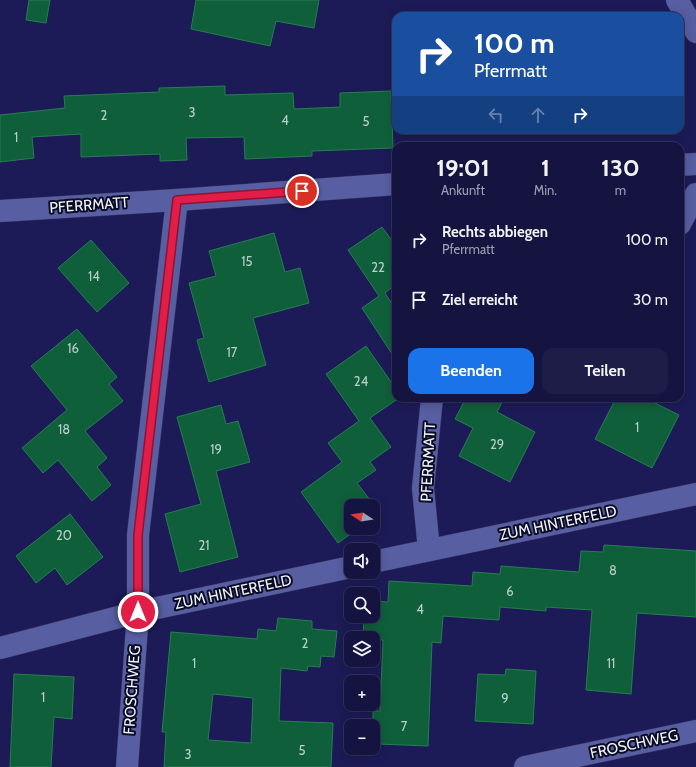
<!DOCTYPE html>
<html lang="de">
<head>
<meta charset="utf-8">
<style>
	body { margin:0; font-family:Cabin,sans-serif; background:#1e1d48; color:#f1f3f6; height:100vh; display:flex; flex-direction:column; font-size:15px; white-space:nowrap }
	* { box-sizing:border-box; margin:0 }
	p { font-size:13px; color:#9d9eb1 }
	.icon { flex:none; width:22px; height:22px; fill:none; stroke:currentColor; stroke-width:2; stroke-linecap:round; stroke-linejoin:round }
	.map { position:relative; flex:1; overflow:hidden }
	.drawer { position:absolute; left:392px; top:142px; width:292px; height:260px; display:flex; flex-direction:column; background:#151441; border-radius:12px; box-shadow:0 2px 10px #0003,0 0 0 1px #34335a }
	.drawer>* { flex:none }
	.guide { position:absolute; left:392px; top:12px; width:292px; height:122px; border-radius:12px; box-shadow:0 2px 10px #0003,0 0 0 1px #34335a; background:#1a4fa0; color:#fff; overflow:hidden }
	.needle { width:26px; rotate:282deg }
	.controls { position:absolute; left:344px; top:499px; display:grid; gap:8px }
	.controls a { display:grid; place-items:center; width:36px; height:36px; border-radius:8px; background:#151441; box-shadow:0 2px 10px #0003,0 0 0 1px #34335a; font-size:20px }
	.pin { position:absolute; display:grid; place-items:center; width:34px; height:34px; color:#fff; margin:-17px; border:2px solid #fff; border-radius:50%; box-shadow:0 1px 4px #0007 }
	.me { position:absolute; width:44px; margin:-22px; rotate:0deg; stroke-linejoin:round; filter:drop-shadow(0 0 3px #0008) }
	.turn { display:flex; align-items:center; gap:14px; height:84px; padding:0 16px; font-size:18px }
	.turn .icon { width:52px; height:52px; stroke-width:2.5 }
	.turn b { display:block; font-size:28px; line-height:34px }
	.lanes { display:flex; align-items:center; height:38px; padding:0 16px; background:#0003; justify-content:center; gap:20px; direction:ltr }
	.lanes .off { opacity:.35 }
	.eta { display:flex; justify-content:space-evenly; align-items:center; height:68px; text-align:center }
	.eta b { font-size:24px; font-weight:700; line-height:28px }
	.action { display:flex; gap:8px; margin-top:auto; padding:8px 16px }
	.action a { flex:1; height:46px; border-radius:12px; background:#1a73e8; color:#fff; font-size:16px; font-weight:700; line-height:46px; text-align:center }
	.action a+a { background:#1e1d48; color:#f1f3f6 }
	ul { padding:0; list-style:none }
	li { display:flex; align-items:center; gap:12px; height:60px; padding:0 16px }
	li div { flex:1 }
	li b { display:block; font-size:15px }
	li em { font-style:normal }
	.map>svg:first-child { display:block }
</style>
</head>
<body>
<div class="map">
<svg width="696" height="767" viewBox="0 0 696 767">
	<rect width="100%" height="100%" fill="#1c1b57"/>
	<!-- building -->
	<g fill="#105f3b" stroke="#277d52" fill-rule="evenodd">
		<path d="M29,0H50L46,23L26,20Z"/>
		<path d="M196,0H319L314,28L276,21L270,46L191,29Z"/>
		<path d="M225,86V95L293,93L294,109L340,107V93L391,91L393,148L312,151V156L245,159L244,137L186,138L187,160L160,161V154L81,157V134L32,137L34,158L0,162V115L65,108L64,96L159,92V88Z"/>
		<path d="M382,227L396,246V284L385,293L396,310V360L362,308L379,296L348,250Z"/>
		<path d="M274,233L285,272L300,268L309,303L253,318L266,365L209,382L197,340L204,338L189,283L216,276L209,251Z"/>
		<path d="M91,240L129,283L97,312L58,268Z"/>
		<path d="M77,329L117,377L109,384L123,401L85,431L107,458L97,467L111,485L92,501L58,460L43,473L22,448L67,410L31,366Z"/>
		<path d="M366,346L396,389V398H399L370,418L391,447L370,462L376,470L357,483L380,513L373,518V506H351V528H359L338,543L301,492L342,462L328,443L359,421L326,374Z"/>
		<path d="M466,398H504L497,412L535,432L510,482L459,456L473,428L455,419Z"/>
		<path d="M616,398H645L679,415L652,468L595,439Z"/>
		<path d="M221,405L226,424L238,421L250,462L216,471L238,557L180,572L165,514L201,504L177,417Z"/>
		<path d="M70,514L103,557L67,585L55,568L36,583L16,556Z"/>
		<path d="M604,545L696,551V617L637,613L631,694L586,690L592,610L546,607V611L500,607L499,620L443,616L441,643L432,642L428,746L378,744L379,741H373V711H380L383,640L363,638L364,616H373V601L388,602L389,581L472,586L473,572L500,574L501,566L579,572L581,551L603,552Z"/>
		<path d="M278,618L312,621V629L337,631L334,657L321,656L320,667L308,666L307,671L281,668L279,721L333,723L331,767H164L166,732H162L171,632L257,639L258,629L276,631ZM213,694L253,698L251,743L208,740Z"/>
		<path d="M506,669L536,671L533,724L475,721L478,674L505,675Z"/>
		<path d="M14,674L74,677L72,719L54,717L51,767H10Z"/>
	</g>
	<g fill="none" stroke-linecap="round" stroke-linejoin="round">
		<!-- street casing -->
		<g stroke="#383161" stroke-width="23">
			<g id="street">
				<path d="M677,0L696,32"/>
				<path d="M680,165L696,164"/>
				<path d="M0,211L177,200L396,184"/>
				<path d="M680,224L696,194"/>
				<path d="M429,550L423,488L432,398"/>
				<path d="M373,562L696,494"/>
				<path d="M0,648L138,612L351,567"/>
				<path d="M127,767L138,612V535L177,200"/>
				<path d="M525,767L696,731"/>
			</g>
		</g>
		<!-- street -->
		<use href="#street" stroke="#575ea1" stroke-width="22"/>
	</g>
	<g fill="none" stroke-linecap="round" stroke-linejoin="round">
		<!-- route casing -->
		<g stroke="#92132f" stroke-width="10">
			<path id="route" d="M138,612V535L177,200L302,191"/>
		</g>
		<!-- route -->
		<use href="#route" stroke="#e11d48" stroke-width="7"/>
	</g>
	<g text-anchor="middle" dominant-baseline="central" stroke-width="4" stroke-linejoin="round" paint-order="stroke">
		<!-- number labels -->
		<g font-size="13" fill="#b9cecb">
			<text x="192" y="112">3</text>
			<text x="104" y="115">2</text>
			<text x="285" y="120">4</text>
			<text x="366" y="121">5</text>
			<text x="16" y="137">1</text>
			<text x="247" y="261">15</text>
			<text x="378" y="267">22</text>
			<text x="94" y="276">14</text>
			<text x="73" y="348">16</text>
			<text x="232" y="352">17</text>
			<text x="361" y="381">24</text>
			<text x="637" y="427">1</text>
			<text x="64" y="429">18</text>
			<text x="497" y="444">29</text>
			<text x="216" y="449">19</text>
			<text x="64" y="535">20</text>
			<text x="204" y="545">21</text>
			<text x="613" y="570">8</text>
			<text x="510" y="591">6</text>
			<text x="420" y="609">4</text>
			<text x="305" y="643">2</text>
			<text x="194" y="663">1</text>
			<text x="611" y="663">11</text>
			<text x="43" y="697">1</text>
			<text x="505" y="698">9</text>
			<text x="404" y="726">7</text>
			<text x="302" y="750">5</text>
			<text x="188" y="754">3</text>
		</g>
		<!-- street labels -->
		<g font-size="15" fill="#f1f3fb" stroke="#0a0b25">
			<text transform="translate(89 205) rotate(-4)">PFERRMATT</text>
			<text transform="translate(428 462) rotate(-87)">PFERRMATT</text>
			<text transform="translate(558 523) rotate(-12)">ZUM HINTERFELD</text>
			<text transform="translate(233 592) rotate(-12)">ZUM HINTERFELD</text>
			<text transform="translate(132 690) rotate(-86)">FROSCHWEG</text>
			<text transform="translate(634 744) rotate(-12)">FROSCHWEG</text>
		</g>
	</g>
</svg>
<div class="controls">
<a><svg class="needle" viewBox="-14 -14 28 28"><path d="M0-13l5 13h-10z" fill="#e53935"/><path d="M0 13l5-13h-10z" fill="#9d9eb1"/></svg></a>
<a><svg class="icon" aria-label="sound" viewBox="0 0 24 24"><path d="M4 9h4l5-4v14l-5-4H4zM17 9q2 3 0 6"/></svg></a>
<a><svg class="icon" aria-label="search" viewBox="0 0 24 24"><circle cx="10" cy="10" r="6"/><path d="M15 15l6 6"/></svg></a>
<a><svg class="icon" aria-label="layers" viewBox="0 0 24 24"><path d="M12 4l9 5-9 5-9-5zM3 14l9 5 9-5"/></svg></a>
<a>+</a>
<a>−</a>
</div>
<div class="pin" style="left:302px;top:191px;background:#d93025"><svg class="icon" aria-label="arrive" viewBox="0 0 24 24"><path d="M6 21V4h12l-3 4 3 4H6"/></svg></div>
<svg class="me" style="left:138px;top:612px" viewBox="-20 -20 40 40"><circle r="17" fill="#e11d48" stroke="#fff" stroke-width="3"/><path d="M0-11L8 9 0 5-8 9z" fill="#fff"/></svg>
<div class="guide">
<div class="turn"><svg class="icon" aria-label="right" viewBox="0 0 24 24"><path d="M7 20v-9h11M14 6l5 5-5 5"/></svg><div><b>100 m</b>Pferrmatt</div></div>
<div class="lanes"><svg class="icon off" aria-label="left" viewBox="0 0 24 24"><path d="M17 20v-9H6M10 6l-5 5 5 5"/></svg><svg class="icon off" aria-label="ahead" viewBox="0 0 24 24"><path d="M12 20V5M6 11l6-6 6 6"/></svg><svg class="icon" aria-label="right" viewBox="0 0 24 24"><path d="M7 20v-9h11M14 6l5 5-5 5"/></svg></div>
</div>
<section class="drawer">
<div class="eta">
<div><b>19:01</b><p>Ankunft</p></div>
<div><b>1</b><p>Min.</p></div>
<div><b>130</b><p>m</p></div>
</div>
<ul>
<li><svg class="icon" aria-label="right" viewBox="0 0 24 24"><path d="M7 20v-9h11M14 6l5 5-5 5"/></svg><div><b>Rechts abbiegen</b><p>Pferrmatt</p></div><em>100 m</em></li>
<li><svg class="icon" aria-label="arrive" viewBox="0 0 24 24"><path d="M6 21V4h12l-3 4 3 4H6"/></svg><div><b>Ziel erreicht</b></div><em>30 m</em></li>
</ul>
<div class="action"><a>Beenden</a><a>Teilen</a></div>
</section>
</div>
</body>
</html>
